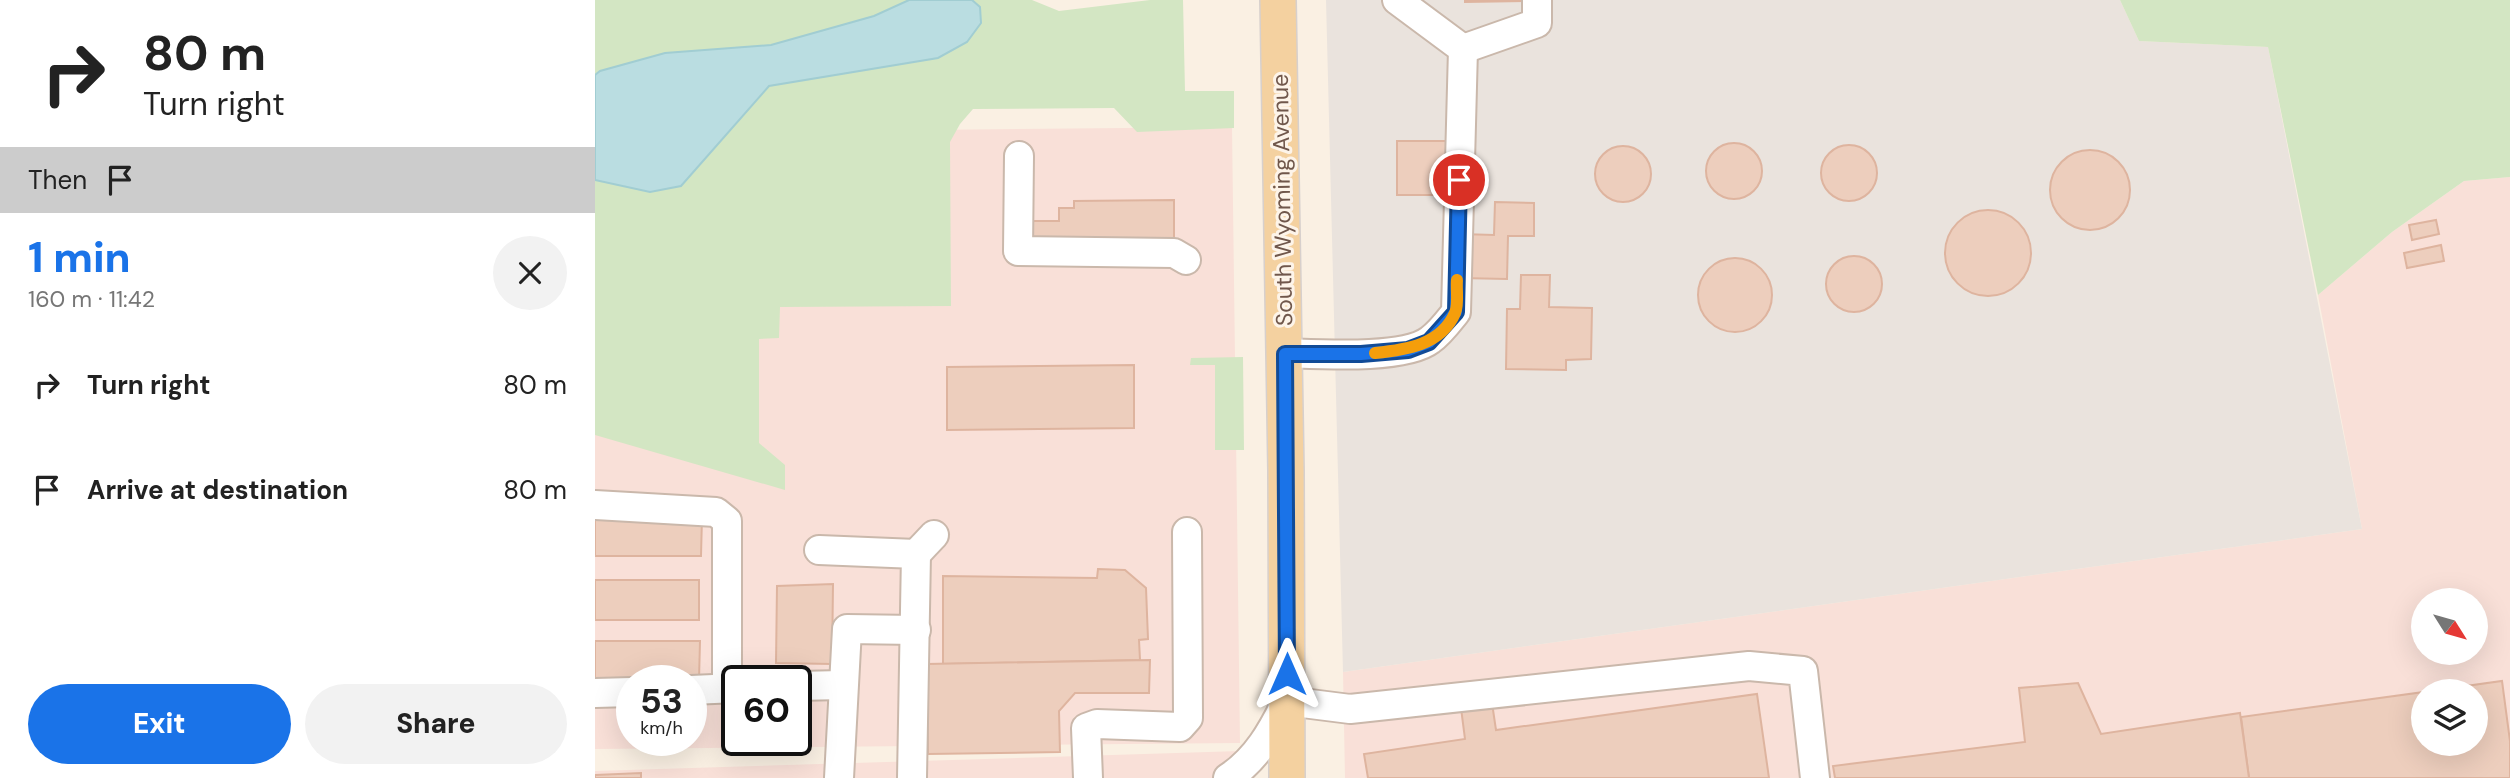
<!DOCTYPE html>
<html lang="en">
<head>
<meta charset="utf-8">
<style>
	body { margin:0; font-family:"DM Sans",sans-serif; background:#f2f2f2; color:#222; height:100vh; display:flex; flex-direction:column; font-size:26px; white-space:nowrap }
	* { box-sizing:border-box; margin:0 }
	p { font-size:23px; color:#767676 }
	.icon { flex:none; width:38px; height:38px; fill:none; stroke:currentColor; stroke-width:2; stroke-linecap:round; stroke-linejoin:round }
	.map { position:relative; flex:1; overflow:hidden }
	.side { display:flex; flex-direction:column; background:#fff; width:595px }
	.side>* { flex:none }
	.top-card { background:#fff; color:#222; overflow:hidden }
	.needle { width:46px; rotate:127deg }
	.fabs { position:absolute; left:1816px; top:588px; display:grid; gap:14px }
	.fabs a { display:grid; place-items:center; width:77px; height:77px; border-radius:50%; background:#fff; box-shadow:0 7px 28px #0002; font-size:35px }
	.speed { position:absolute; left:21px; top:665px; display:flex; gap:14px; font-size:35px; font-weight:700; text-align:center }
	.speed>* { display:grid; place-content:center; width:91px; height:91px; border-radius:50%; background:#fff; box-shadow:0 7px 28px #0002; line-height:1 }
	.speed small { font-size:18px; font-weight:400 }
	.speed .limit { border:4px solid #111; border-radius:10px; background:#fff; color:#111 }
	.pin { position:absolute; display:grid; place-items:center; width:60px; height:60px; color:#fff; margin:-30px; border:4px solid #fff; border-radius:50%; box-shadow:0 2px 7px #0007 }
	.me { position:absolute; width:77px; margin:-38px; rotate:0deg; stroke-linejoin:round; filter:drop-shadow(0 0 5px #0008) }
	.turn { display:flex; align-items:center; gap:24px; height:147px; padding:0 28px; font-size:32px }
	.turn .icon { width:91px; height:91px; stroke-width:2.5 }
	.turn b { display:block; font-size:49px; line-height:60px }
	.then { display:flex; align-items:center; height:66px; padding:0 28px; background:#0003; gap:14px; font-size:26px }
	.round { display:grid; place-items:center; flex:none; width:74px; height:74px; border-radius:37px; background:#f2f2f2 }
	.overview { display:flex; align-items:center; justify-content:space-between; height:119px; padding:0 28px }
	h1 { font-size:42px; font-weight:800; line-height:52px; color:#1a73e8 }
	.cta { display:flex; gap:14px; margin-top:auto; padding:14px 28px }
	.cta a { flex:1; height:80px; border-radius:42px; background:#1a73e8; color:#fff; font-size:28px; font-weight:800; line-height:80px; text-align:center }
	.cta a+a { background:#f2f2f2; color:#222 }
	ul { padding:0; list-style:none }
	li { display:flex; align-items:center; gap:21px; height:105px; padding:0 28px }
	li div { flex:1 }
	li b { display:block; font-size:26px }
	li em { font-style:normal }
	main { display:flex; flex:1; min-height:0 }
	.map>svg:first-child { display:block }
</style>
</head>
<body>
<main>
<section class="side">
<div class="top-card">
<div class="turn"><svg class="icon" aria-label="right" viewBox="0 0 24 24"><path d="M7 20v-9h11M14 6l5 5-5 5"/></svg><div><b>80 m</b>Turn right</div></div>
<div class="then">Then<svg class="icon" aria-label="arrive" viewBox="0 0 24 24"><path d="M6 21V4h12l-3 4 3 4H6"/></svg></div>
</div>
<div class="overview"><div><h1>1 min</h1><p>160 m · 11:42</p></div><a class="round"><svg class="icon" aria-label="close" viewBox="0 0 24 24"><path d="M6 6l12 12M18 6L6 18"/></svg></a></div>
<ul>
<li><svg class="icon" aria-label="right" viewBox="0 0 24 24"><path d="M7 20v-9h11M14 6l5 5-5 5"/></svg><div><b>Turn right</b></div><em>80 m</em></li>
<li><svg class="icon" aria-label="arrive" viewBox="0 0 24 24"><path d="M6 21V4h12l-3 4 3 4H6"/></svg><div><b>Arrive at destination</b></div><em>80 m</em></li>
</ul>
<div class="cta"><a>Exit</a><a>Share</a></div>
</section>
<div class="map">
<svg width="1915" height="778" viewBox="0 0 1915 778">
	<rect width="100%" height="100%" fill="#faf0e3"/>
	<!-- commercial -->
	<g fill="#f9e0d8" fill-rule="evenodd">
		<path d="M637,127L645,743L0,749V432L122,269L327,130ZM37,681H96V740H37ZM142,681H201V740H142Z"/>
		<path d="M1915,177V778H750L748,672L1767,529L1723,295L1797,232L1869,181ZM1829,600H1881V653H1829ZM1829,691H1881V744H1829Z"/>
		<path d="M645,751L646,778H0V771Z"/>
	</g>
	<!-- industrial -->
	<path fill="#eae3dd" d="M731,0H1525L1544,41L1673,47L1767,529L748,672Z"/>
	<!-- green -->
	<g fill="#d3e6c3">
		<path d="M0,0H314L279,16L176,45L70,53L5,71L0,75Z"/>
		<path d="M377,0H437L464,11L555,0H588L590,91H639V128L542,132L519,108L378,109L365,124L355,142L356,306L185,307L184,338L164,339V443L190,465V490L0,435V180L55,192L86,186L174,86L343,58L385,7Z"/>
		<path d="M1525,0H1915V177L1869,181L1797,232L1723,295L1673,47L1544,41Z"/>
		<path d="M648,357L649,450H620V365H595L596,358Z"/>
	</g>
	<!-- water -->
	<path fill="#badde1" stroke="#a1cdd2" stroke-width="2" d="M314,0H377L385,7L386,23L372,42L343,58L174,86L86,186L55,192L0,180V75L5,71L70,53L176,45L279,16Z"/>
	<!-- building -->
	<g fill="#edcebd" stroke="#deb49f" stroke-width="2">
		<path d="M870,0H932L933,1L870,2Z"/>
		<rect x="802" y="141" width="59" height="54"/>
		<circle cx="1139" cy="171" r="28"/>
		<circle cx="1254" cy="173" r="28"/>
		<circle cx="1028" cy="174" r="28"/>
		<circle cx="1495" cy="190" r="40"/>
		<path d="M579,200V246L436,240V221H464V208H479V201Z"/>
		<path d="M900,202L939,203V236H913L912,279L865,278L866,234L899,235Z"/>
		<circle cx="1393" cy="253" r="43"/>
		<path d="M1841,220L1844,234L1817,240L1814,225Z"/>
		<path d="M1846,245L1849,261L1812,268L1809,253Z"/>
		<circle cx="1259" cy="284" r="28"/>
		<circle cx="1140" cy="295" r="37"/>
		<path d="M926,275H955L954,307L997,308L996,359L971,360V370L911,369L912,309H925Z"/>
		<path d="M539,365V428L352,430V367Z"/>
		<path d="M0,516L107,517L106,556H0Z"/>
		<path d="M503,569L530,570L551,588L553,639L544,640L545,660L348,664V576L502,578Z"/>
		<rect x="0" y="580" width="104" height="40"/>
		<path d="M238,584L237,664L181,663L182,586Z"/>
		<path d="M0,641H105L104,680H0Z"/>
		<path d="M555,660L554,693H480L464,711L465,752L333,754L332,664Z"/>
		<path d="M1907,681L1915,741V778H1654L1646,717L1829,692V744H1881V691H1835Z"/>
		<path d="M1483,683L1506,734L1645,713L1654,778H1240L1238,766L1430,742L1424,688Z"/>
		<path d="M1162,694L1174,778H773L769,754L870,739L866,708L897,703L901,730Z"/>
		<path d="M46,773V778H0V775Z"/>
	</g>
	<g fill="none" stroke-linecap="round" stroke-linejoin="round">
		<!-- minor casing -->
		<g stroke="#cab8ab" stroke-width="32">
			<g id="minor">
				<path d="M868,49L942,23V0"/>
				<path d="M424,156L423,251L579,253L591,260"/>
				<path d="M689,353C723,354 809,360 835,340C845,333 853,322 861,312L868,49L802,0"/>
				<path d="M0,505L121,512L132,521V689"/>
				<path d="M224,550L321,554L317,778"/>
				<path d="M321,554L339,535"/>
				<path d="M201,686L248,685"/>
				<path d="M96,690L142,688"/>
				<path d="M0,693L37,692"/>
				<path d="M244,778L252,629L321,630"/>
				<path d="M493,778L491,728L502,724L585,727L593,718L592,532"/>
				<path d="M633,778C662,759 677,731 692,701L755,709L1154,666L1208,671L1220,778"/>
			</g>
		</g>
		<!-- major casing -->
		<g stroke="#d7d0cd" stroke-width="38">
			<path id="major" d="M683,0L691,471L692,778"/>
		</g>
		<!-- minor -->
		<use href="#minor" stroke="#fff" stroke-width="28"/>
		<!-- major -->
		<use href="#major" stroke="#f4d1a0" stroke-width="35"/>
	</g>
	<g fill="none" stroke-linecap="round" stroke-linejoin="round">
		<!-- route casing -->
		<g stroke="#114b97" stroke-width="18">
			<path id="route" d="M692,674L690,354H766L813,350L834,342L861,312L864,180"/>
		</g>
		<!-- route -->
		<use href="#route" stroke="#1a73e8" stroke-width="12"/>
		<!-- slow -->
		<path stroke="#f59e0b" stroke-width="12" d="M780,353C811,350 846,345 860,313C864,304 861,289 862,280"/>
	</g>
	<g text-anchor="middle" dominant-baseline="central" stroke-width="6" stroke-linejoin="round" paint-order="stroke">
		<!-- street labels -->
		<g font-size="23" fill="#70574b" stroke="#fdf4e9">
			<text transform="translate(687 200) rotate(-91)">South Wyoming Avenue</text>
		</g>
	</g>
</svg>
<div class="fabs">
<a><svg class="needle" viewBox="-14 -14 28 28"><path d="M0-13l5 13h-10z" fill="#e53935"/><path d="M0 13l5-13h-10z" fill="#767676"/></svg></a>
<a><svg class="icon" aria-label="layers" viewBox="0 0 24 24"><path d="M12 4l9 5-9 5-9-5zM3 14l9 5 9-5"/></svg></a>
</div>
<div class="speed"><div>53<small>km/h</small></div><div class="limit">60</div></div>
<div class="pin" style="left:864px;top:180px;background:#d93025"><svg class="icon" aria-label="arrive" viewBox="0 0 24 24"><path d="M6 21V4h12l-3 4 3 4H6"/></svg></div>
<svg class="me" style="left:692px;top:674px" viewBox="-20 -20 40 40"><path d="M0-17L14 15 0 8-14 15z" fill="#1a73e8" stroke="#fff" stroke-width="4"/></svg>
</div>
</main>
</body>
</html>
